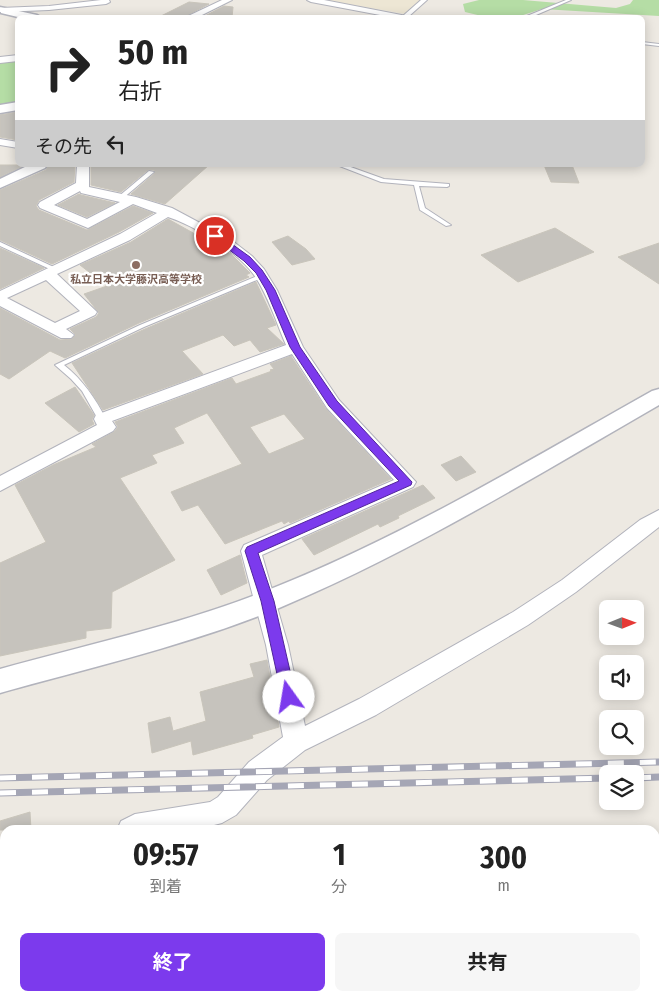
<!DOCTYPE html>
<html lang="ja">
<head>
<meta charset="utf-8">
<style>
	body { margin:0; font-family:"Fira Sans Condensed","Noto Sans JP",sans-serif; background:#f6f6f6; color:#222; height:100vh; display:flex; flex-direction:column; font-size:19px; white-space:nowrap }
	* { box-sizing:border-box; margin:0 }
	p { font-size:16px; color:#767676 }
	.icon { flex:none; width:28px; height:28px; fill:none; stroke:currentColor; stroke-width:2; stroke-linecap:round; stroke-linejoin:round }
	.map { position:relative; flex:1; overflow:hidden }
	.details { position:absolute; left:0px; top:825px; width:660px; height:176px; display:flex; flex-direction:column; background:#fff; border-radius:15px 15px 0 0; box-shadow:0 2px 12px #0003 }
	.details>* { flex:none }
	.hud { position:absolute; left:15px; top:15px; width:630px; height:152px; border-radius:8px; box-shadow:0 2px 12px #0003; background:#fff; color:#222; overflow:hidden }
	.needle { width:32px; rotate:89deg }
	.controls { position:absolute; left:599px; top:600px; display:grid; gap:10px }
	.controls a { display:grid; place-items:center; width:45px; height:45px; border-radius:8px; background:#fff; box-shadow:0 2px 12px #0003; font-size:25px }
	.pin { position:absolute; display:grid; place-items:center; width:42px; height:42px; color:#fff; margin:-21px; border:2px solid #fff; border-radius:50%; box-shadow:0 1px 5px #0007 }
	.me { position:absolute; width:55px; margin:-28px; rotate:347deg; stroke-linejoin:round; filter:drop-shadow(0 0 4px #0008) }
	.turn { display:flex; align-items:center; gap:18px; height:105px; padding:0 20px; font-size:22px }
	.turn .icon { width:65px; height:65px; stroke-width:2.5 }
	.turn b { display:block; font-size:35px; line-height:42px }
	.then { display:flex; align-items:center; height:48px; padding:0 20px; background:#0003; gap:10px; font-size:19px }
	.eta { display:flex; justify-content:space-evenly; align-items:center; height:85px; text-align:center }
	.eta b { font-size:30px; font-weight:700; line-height:35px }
	.button { display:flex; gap:10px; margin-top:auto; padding:10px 20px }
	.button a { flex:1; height:58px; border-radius:8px; background:#7c3aed; color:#fff; font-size:20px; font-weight:700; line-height:58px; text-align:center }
	.button a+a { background:#f6f6f6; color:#222 }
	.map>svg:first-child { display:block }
</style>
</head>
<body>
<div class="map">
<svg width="659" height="1001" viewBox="0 0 659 1001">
	<rect width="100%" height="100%" fill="#ede9e2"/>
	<!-- education -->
	<path fill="#ede6d4" d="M324,0H421L406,14Z"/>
	<!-- green -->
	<g fill="#b5dda5">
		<path d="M479,0H523L616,8L630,4L633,0H659V16L542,9L517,17H486L465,12L463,4Z"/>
		<path d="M17,59V103L0,105V61Z"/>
	</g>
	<!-- building -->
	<g fill="#c6c3bd" stroke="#c9c5bb" fill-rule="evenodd">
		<path d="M189,2L209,4L182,18H157Z"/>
		<path d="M224,6L233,7L232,18H201Z"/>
		<path d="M18,112V140L0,137V115Z"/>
		<path d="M0,165H25L0,177Z"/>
		<path d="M49,165H75L74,182L39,200L36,206L39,210L87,230L133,206L153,213L119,232L52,264L0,240V190L46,170Z"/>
		<path d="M91,165H209L165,204L131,194L155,173L154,170H148L121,192L91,185Z"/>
		<path d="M544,165H572L579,183L551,182Z"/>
		<path d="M79,194L81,195L115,203L87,217L58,205Z"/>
		<path d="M168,219L231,254L250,273L246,275L249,277L139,323L65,358L50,351L9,379L0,374V308L60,340L72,339L76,335L70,329L96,317L99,313L84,294L107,286L80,265L131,242Z"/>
		<path d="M555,228L594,252L518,282L481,255Z"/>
		<path d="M288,236L306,249L315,259L292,265L272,242Z"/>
		<path d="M659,243V284L618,257Z"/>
		<path d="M0,248L44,268L0,289Z"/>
		<path d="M256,282L276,325L267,328L284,344L260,352L250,340L234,346L223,335L182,351L203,374L103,410L72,363L145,329Z"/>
		<path d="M291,356L326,409L391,479L290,523L289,521L284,524L282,521L225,544L198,505L182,511L171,492L242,464L207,413L174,428L184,443L152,455L157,463L120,478L175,560L112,592L111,628L86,631V638L0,656V563L46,542L15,485L53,465L96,447L92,444L114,432L118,427L115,422L232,378L236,384L272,371L270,370L274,369L270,364ZM284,414L305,439L269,454L250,427Z"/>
		<path d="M75,387L94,415L92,420L94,424L79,432L45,403Z"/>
		<path d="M461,456L476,472L456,481L441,465Z"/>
		<path d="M423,485L435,498L398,516L399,518L380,527L378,524L314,555L302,539Z"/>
		<path d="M240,555L247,583L221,595L207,570Z"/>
		<path d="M267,660L279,727L252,735L253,738L193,755L191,741L152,753L148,723L170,717L173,731L206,721L200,692L254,677L250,664Z"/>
		<path d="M30,812L31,830H0V821Z"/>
	</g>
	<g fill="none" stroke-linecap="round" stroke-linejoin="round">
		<!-- service casing -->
		<g stroke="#b2b3bc" stroke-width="2">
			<g id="service">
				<path d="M566,0H571L529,18H522Z"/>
				<path d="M642,42L659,44V46L642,44Z"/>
				<path d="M337,165H345L384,179L449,184V186L447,187L419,186L425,208L451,225L446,226L420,210L414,185L381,182Z"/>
				<path d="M149,171L154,172L122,199H118V197Z"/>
				<path d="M0,242L58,269L59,270L54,271L0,246Z"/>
				<path d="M262,274L265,276L264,277L144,327L64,365C83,380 95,398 106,419L105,421H99L82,391L71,379L55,365L140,325Z"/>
			</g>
		</g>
		<!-- pedestrian casing -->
		<g stroke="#b2b3bc" stroke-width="2">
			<path id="pedestrian" d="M421,0H427L408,17H404V15Z"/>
		</g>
		<!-- minor casing -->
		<g stroke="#b2b3bc" stroke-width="2">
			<g id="minor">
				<path d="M101,0H109L110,2L106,4L49,10L0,12V8L49,6Z"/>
				<path d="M222,0H232L196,18H184Z"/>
				<path d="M307,0H324L417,18H396L311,2Z"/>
				<path d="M18,55V61L0,63V57Z"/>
				<path d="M0,139L18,142V148L0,145Z"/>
				<path d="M77,165H89V187L136,197L172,208L230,239L252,256L264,269L277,290L303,347L339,400L416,482L413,487L262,555L288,645L305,726L359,699L513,612L562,580L640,520L659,510V527L576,592L528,625L376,715L305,750L267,780L236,815L222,823L194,830H117L121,821L135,814L210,802L218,797L249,762L283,737L266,645L241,551L244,545L394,480L327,408L292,354L112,421L116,427L113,431L0,491V476L97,425L94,419L96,415L286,345C276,322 268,295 254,275C237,251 195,226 168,217L130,240L57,274L97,312L95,315L66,329L74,335L71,338H61L0,306V291L120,234L157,213L133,204L88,228L40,208L38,205L40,202L76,183ZM80,191L81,193L120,202L87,219L54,205ZM46,280L80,311L55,323L7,298Z"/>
				<path d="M5,882V911L0,913V884Z"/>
			</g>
		</g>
		<!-- tertiary casing -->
		<g stroke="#b2b3bc" stroke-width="3">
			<g id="tertiary">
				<path d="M0,7L37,15L42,18H22L1,13Z"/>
				<path d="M18,102V110L0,113V105Z"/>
				<path d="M29,165H47L45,168L0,188V179Z"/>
				<path d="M659,389V405C534,477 412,552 279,608C189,645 93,667 0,693V669C86,645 175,626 258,594C396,541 524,463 652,391Z"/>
			</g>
		</g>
		<!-- service -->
		<use href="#service" fill="#fff" fill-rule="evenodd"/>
		<!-- pedestrian -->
		<use href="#pedestrian" fill="#fff" fill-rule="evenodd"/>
		<!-- minor -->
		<use href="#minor" fill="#fff" fill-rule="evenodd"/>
		<!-- tertiary -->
		<use href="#tertiary" fill="#fff" fill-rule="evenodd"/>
		<!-- rail casing -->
		<g stroke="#a5a6b5" stroke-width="7">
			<g id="rail">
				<path d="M0,778L659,762"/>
				<path d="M635,778L659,777"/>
				<path d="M0,793L608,778"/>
			</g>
		</g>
		<!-- rail -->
		<use href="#rail" stroke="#fff" stroke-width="5" stroke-dasharray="16" stroke-linecap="butt"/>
	</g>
	<!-- route -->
	<path fill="#7c3aed" stroke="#51269a" d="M212,234H218L250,257L262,270L275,290L300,347L337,401L412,482L411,485L258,553L274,601L296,697L294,702L289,704L284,702L282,697L261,601L245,551L247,547L399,481L329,406L290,347L266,290L256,273L244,261L212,237Z"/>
	<!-- markers -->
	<circle fill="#8d6e63" stroke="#fff" stroke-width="2" cx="136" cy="265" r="5"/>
	<g text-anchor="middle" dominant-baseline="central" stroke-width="4.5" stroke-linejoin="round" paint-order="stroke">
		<!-- far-education labels -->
		<g font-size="11" font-weight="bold" fill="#785e54" stroke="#fff">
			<text x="136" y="279">私立日本大学藤沢高等学校</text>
		</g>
	</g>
</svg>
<div class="controls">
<a><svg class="needle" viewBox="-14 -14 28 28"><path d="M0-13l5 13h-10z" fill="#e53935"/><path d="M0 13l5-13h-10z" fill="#767676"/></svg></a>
<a><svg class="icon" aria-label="sound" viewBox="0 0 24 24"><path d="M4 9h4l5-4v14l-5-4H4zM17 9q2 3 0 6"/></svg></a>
<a><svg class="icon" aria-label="search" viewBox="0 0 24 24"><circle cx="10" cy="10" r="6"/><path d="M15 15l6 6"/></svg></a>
<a><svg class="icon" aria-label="layers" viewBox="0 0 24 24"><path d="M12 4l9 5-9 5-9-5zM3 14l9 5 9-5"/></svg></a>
</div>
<div class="pin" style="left:215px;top:236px;background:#d93025"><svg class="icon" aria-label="arrive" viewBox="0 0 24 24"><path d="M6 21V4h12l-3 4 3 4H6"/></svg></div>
<svg class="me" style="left:289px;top:697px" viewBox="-20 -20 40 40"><circle r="19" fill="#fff"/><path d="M0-13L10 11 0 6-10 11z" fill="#7c3aed"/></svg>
<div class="hud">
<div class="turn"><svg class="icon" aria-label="right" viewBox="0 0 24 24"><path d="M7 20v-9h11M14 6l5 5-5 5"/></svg><div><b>50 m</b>右折</div></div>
<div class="then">その先<svg class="icon" aria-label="left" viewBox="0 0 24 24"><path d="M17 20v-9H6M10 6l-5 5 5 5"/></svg></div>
</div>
<section class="details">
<div class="eta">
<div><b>09:57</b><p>到着</p></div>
<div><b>1</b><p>分</p></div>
<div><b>300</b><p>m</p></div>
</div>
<div class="button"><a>終了</a><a>共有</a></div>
</section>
</div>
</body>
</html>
